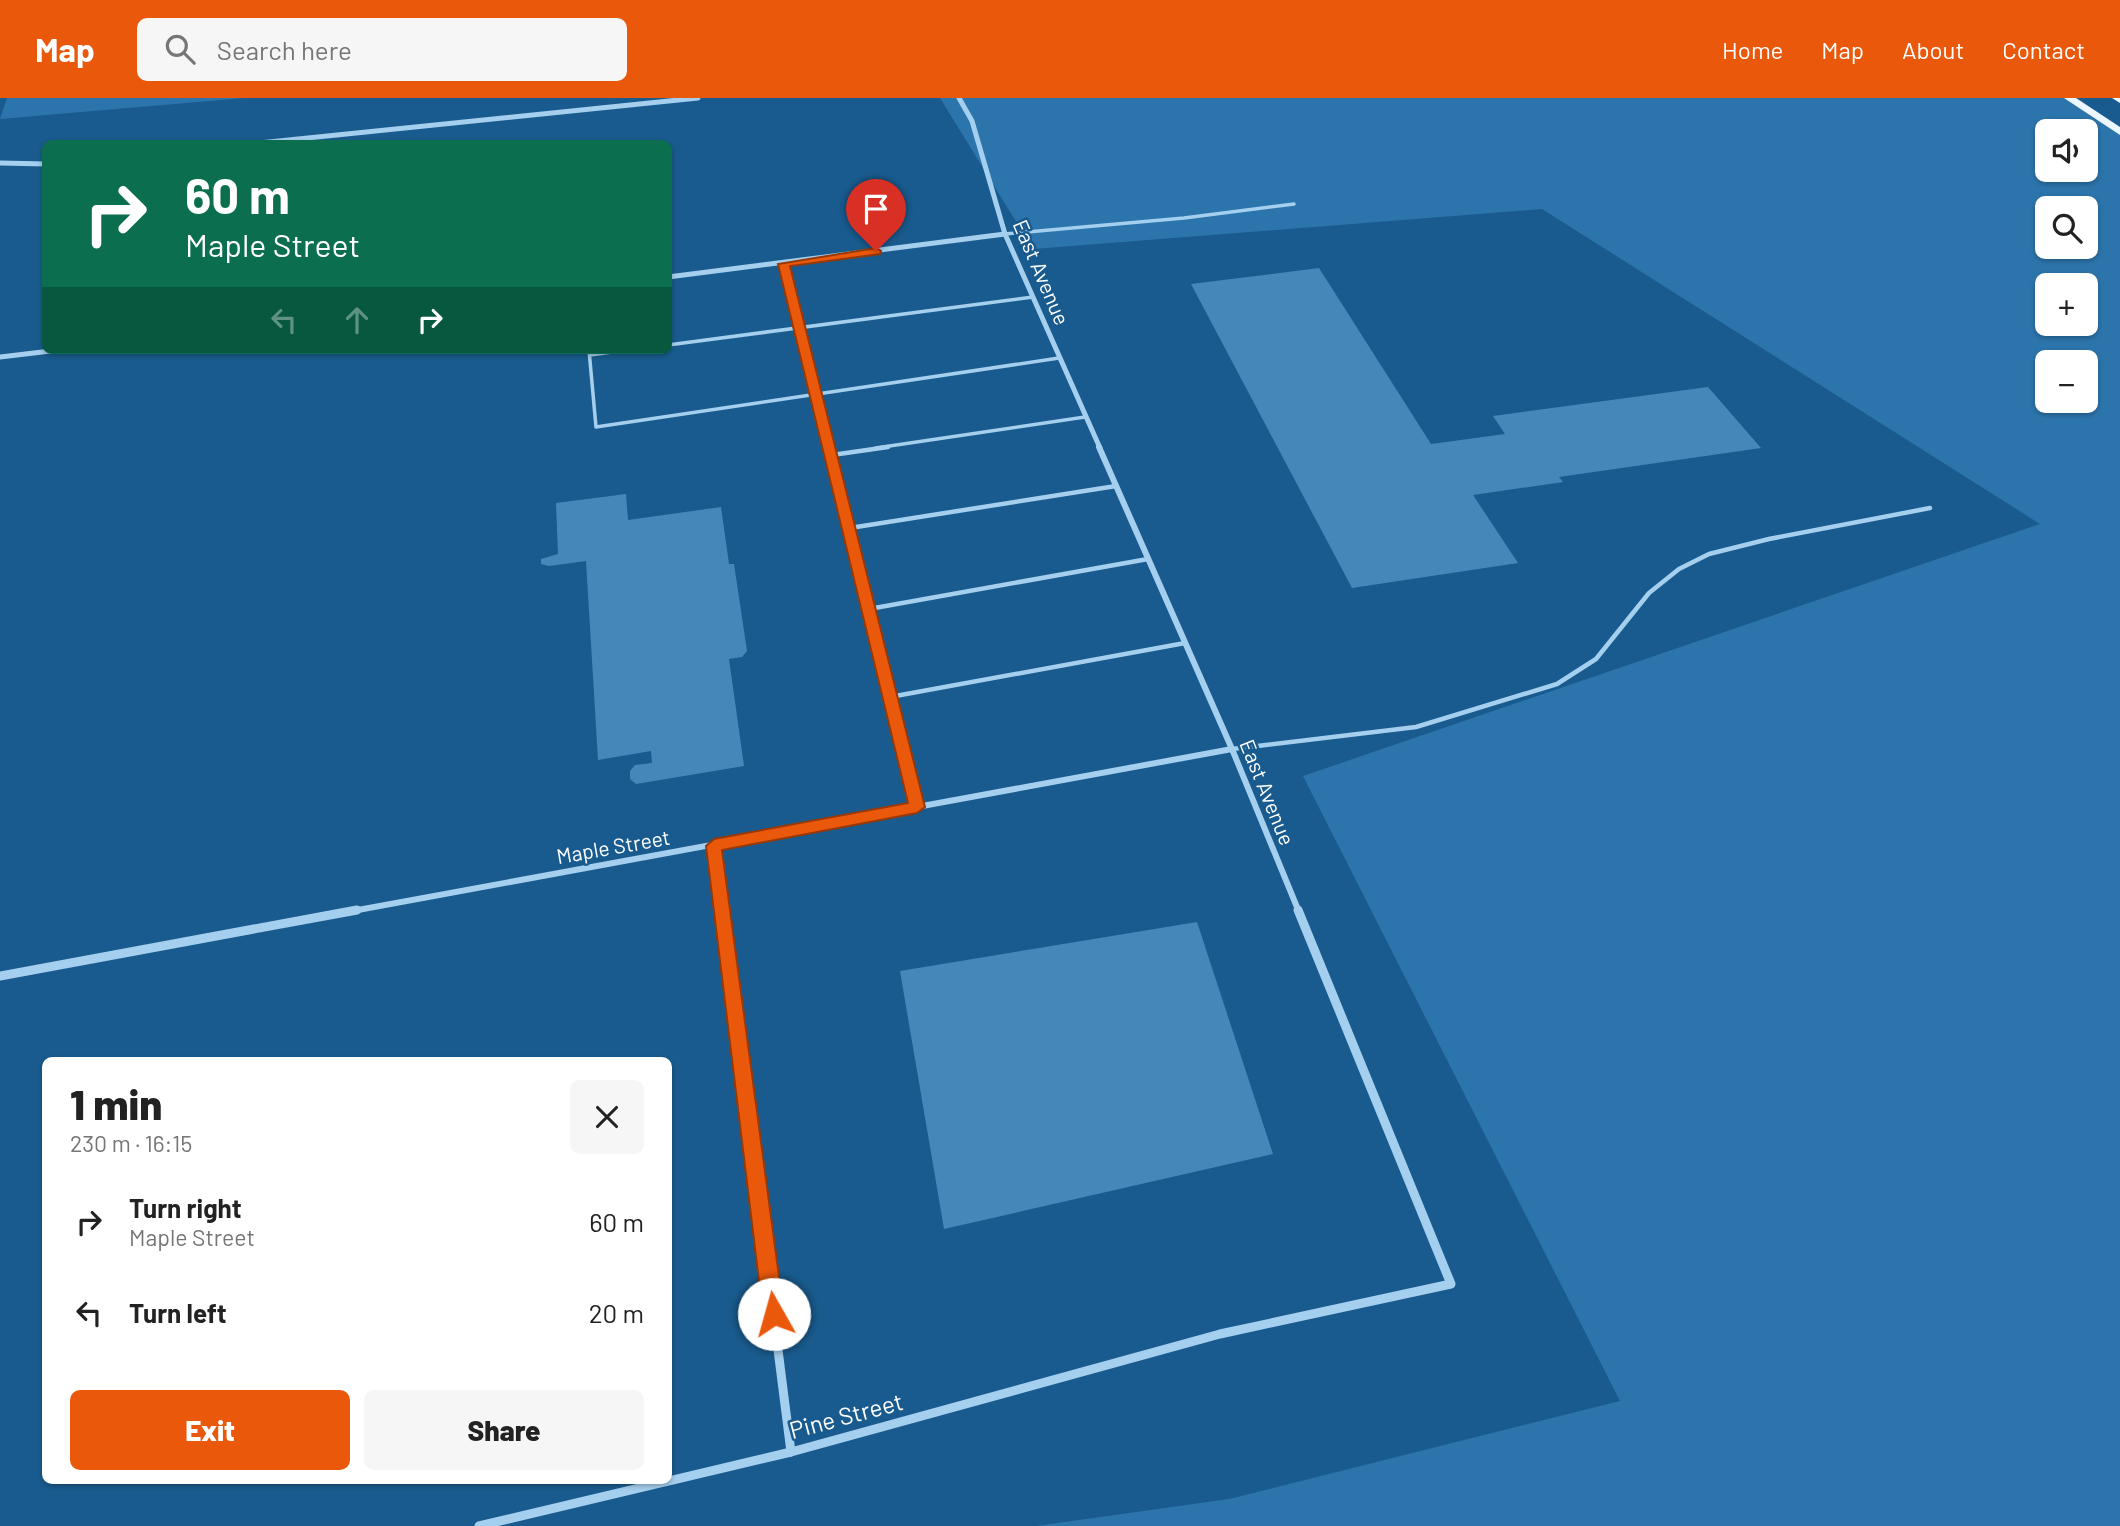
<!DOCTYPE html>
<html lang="en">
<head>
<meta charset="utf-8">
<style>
	body { margin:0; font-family:Barlow,sans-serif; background:#f6f6f6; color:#222; height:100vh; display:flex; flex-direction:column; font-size:26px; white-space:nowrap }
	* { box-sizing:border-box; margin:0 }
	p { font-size:23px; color:#767676 }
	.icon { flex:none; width:38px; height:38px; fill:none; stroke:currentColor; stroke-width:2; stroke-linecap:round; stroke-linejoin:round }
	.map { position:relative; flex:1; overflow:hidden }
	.sheet { position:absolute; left:42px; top:959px; width:630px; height:427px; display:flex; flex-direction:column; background:#fff; border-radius:10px; box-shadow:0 2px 5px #0004 }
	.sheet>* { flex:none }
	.top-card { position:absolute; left:42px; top:42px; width:630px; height:214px; border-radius:10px; box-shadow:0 2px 5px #0004; background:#0b6e4f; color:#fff; overflow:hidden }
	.fabs { position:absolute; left:2035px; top:21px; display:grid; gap:14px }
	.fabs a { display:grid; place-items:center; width:63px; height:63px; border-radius:10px; background:#fff; box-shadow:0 2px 5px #0004; font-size:35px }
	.pin { position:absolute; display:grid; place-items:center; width:60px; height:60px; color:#fff; margin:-72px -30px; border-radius:50% 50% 50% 0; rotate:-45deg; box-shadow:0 0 7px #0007 }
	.pin .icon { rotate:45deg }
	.me { position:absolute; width:77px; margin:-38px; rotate:353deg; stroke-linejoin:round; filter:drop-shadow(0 0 5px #0008) }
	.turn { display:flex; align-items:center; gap:24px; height:147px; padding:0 28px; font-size:32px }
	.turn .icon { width:91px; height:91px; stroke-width:2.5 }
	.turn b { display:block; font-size:49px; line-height:60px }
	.lanes { display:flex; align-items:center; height:66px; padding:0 28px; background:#0003; justify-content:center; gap:35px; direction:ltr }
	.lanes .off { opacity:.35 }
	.round { display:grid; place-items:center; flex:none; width:74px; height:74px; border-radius:10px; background:#f6f6f6 }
	.head { display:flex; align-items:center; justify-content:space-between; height:119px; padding:0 28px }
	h1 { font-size:42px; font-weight:800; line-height:52px }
	.primary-button { display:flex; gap:14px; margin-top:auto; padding:14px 28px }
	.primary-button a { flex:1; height:80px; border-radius:10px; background:#ea580c; color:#fff; font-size:28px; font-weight:800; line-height:80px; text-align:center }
	.primary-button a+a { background:#f6f6f6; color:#222 }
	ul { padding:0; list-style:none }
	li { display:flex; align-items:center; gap:21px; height:91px; padding:0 28px }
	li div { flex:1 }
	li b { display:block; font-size:26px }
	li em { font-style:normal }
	header { display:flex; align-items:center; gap:42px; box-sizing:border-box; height:98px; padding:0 35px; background:#ea580c; color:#fff }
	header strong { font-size:33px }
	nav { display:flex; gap:38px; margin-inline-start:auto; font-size:24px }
	.search { width:490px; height:63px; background:#f6f6f6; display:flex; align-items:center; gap:18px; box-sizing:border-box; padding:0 24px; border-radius:10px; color:#767676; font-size:26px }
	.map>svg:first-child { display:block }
</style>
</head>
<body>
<header>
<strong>Map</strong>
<div class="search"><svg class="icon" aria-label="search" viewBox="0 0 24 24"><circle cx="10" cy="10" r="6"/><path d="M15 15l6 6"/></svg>Search here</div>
<nav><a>Home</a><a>Map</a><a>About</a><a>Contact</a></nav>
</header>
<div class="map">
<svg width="2120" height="1428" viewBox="0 0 2120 1428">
	<rect width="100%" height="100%" fill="#195b8e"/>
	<!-- green -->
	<g fill="#2c75ac" fill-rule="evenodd">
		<path d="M7,0H244L0,21Z"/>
		<path d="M940,0H2069L2120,34V1428H1036L1229,1401L1620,1303L1303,678L2040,426L1542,111L1033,151ZM2048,33H2086V72H2048ZM2048,110H2086V149H2048ZM2048,187H2086V226H2048ZM2048,264H2086V303H2048Z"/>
	</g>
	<!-- building -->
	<g fill="#4587b8">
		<path d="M1319,170L1431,346L1505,336L1493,318L1708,289L1761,350L1559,379L1563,384L1473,397L1518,465L1352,490L1191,186Z"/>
		<path d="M626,396L628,422L721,409L729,466H734L747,553L742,559L729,561L744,668L636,686L630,681V673L635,667L652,665L651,653L598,662L586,463L549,468L541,466V461L558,456L556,405Z"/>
		<path d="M1197,824L1273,1056L944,1131L900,873Z"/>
	</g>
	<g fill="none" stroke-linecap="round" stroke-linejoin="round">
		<!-- lane-far1 -->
		<g stroke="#a5cfee" stroke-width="3.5">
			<path d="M1005,136L1184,120L1294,106"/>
			<path d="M784,166L829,350"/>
			<path d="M668,247L1033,199"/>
			<path d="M589,252L596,329L1059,260"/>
			<path d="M590,257L627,252"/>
			<path d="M876,350L1085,319"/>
		</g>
		<!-- lane -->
		<g stroke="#a5cfee" stroke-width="4.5">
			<path d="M829,349L917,709"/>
			<path d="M832,357L888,349"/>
			<path d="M850,430L1116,388"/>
			<path d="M869,511L1148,461"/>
			<path d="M890,599L1185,545"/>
			<path d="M1232,651L1416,629L1557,586L1596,561L1649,495L1679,471L1709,456L1769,441L1930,410"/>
		</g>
		<!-- street-far2 -->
		<g stroke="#a5cfee" stroke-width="5">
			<path d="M959,0L972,23L1005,136L1100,350"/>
			<path d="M249,46L698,0"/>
			<path d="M0,65L46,66"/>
			<path d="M668,179L1005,136"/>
			<path d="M0,259L59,252"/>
		</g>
		<!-- street-far1 -->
		<g stroke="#a5cfee" stroke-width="6">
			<path d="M1099,349L1232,651L1299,814"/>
			<path d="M714,748L722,814"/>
			<path d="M347,814L1232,651"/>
		</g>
		<!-- street -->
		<g stroke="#a5cfee" stroke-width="9">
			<path d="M722,812L791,1354"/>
			<path d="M0,878L357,812"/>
			<path d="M479,1428L791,1354L1220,1236L1451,1186L1298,812"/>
		</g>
		<!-- primary -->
		<g fill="#ecf6ff" fill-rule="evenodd">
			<path d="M2064,0H2076L2120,29V37Z"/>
			<path d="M2112,0H2120V5Z"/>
		</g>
	</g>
	<!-- route -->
	<path fill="#ea580c" stroke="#983908" stroke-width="2" d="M876,150L881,153L880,156L790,168L925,709L917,715L722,752L784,1216L781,1223L774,1226L766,1223L763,1216L706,748L714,741L908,705L778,166Z"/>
	<g text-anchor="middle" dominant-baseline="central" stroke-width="5" stroke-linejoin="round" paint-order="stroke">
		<!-- street labels -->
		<g font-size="21" fill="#fff" stroke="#195b8e">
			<text transform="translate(1042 174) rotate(67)">East Avenue</text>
			<text transform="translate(1268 694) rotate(68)">East Avenue</text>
			<text transform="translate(613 748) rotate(-10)">Maple Street</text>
		</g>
		<!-- near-street labels -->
		<g font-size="24" fill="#fff" stroke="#195b8e">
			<text transform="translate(846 1317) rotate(-15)">Pine Street</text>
		</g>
	</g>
</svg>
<div class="fabs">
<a><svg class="icon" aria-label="sound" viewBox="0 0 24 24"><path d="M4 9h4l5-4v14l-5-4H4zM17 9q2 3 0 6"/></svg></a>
<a><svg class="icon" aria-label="search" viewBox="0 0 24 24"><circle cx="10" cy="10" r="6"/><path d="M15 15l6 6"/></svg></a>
<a>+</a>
<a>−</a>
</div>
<div class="pin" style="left:876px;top:153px;background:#d93025"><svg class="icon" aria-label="arrive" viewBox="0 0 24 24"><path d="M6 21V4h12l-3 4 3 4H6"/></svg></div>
<svg class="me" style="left:774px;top:1216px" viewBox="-20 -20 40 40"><circle r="19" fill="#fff"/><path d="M0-13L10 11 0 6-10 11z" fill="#ea580c"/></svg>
<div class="top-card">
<div class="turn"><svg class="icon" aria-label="right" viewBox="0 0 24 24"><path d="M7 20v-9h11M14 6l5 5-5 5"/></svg><div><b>60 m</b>Maple Street</div></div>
<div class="lanes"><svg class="icon off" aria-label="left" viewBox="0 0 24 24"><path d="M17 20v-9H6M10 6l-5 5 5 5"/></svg><svg class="icon off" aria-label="ahead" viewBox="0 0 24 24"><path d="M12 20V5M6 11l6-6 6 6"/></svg><svg class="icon" aria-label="right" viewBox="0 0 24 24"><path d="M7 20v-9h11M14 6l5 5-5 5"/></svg></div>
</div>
<section class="sheet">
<div class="head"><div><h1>1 min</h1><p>230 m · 16:15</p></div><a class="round"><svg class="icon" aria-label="close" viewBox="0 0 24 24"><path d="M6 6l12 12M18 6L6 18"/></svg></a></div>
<ul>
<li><svg class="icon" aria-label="right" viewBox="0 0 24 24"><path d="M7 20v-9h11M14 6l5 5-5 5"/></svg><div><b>Turn right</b><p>Maple Street</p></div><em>60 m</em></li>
<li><svg class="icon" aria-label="left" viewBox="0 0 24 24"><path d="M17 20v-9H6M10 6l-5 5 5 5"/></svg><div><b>Turn left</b></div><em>20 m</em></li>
</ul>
<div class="primary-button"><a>Exit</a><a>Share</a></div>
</section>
</div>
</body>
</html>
